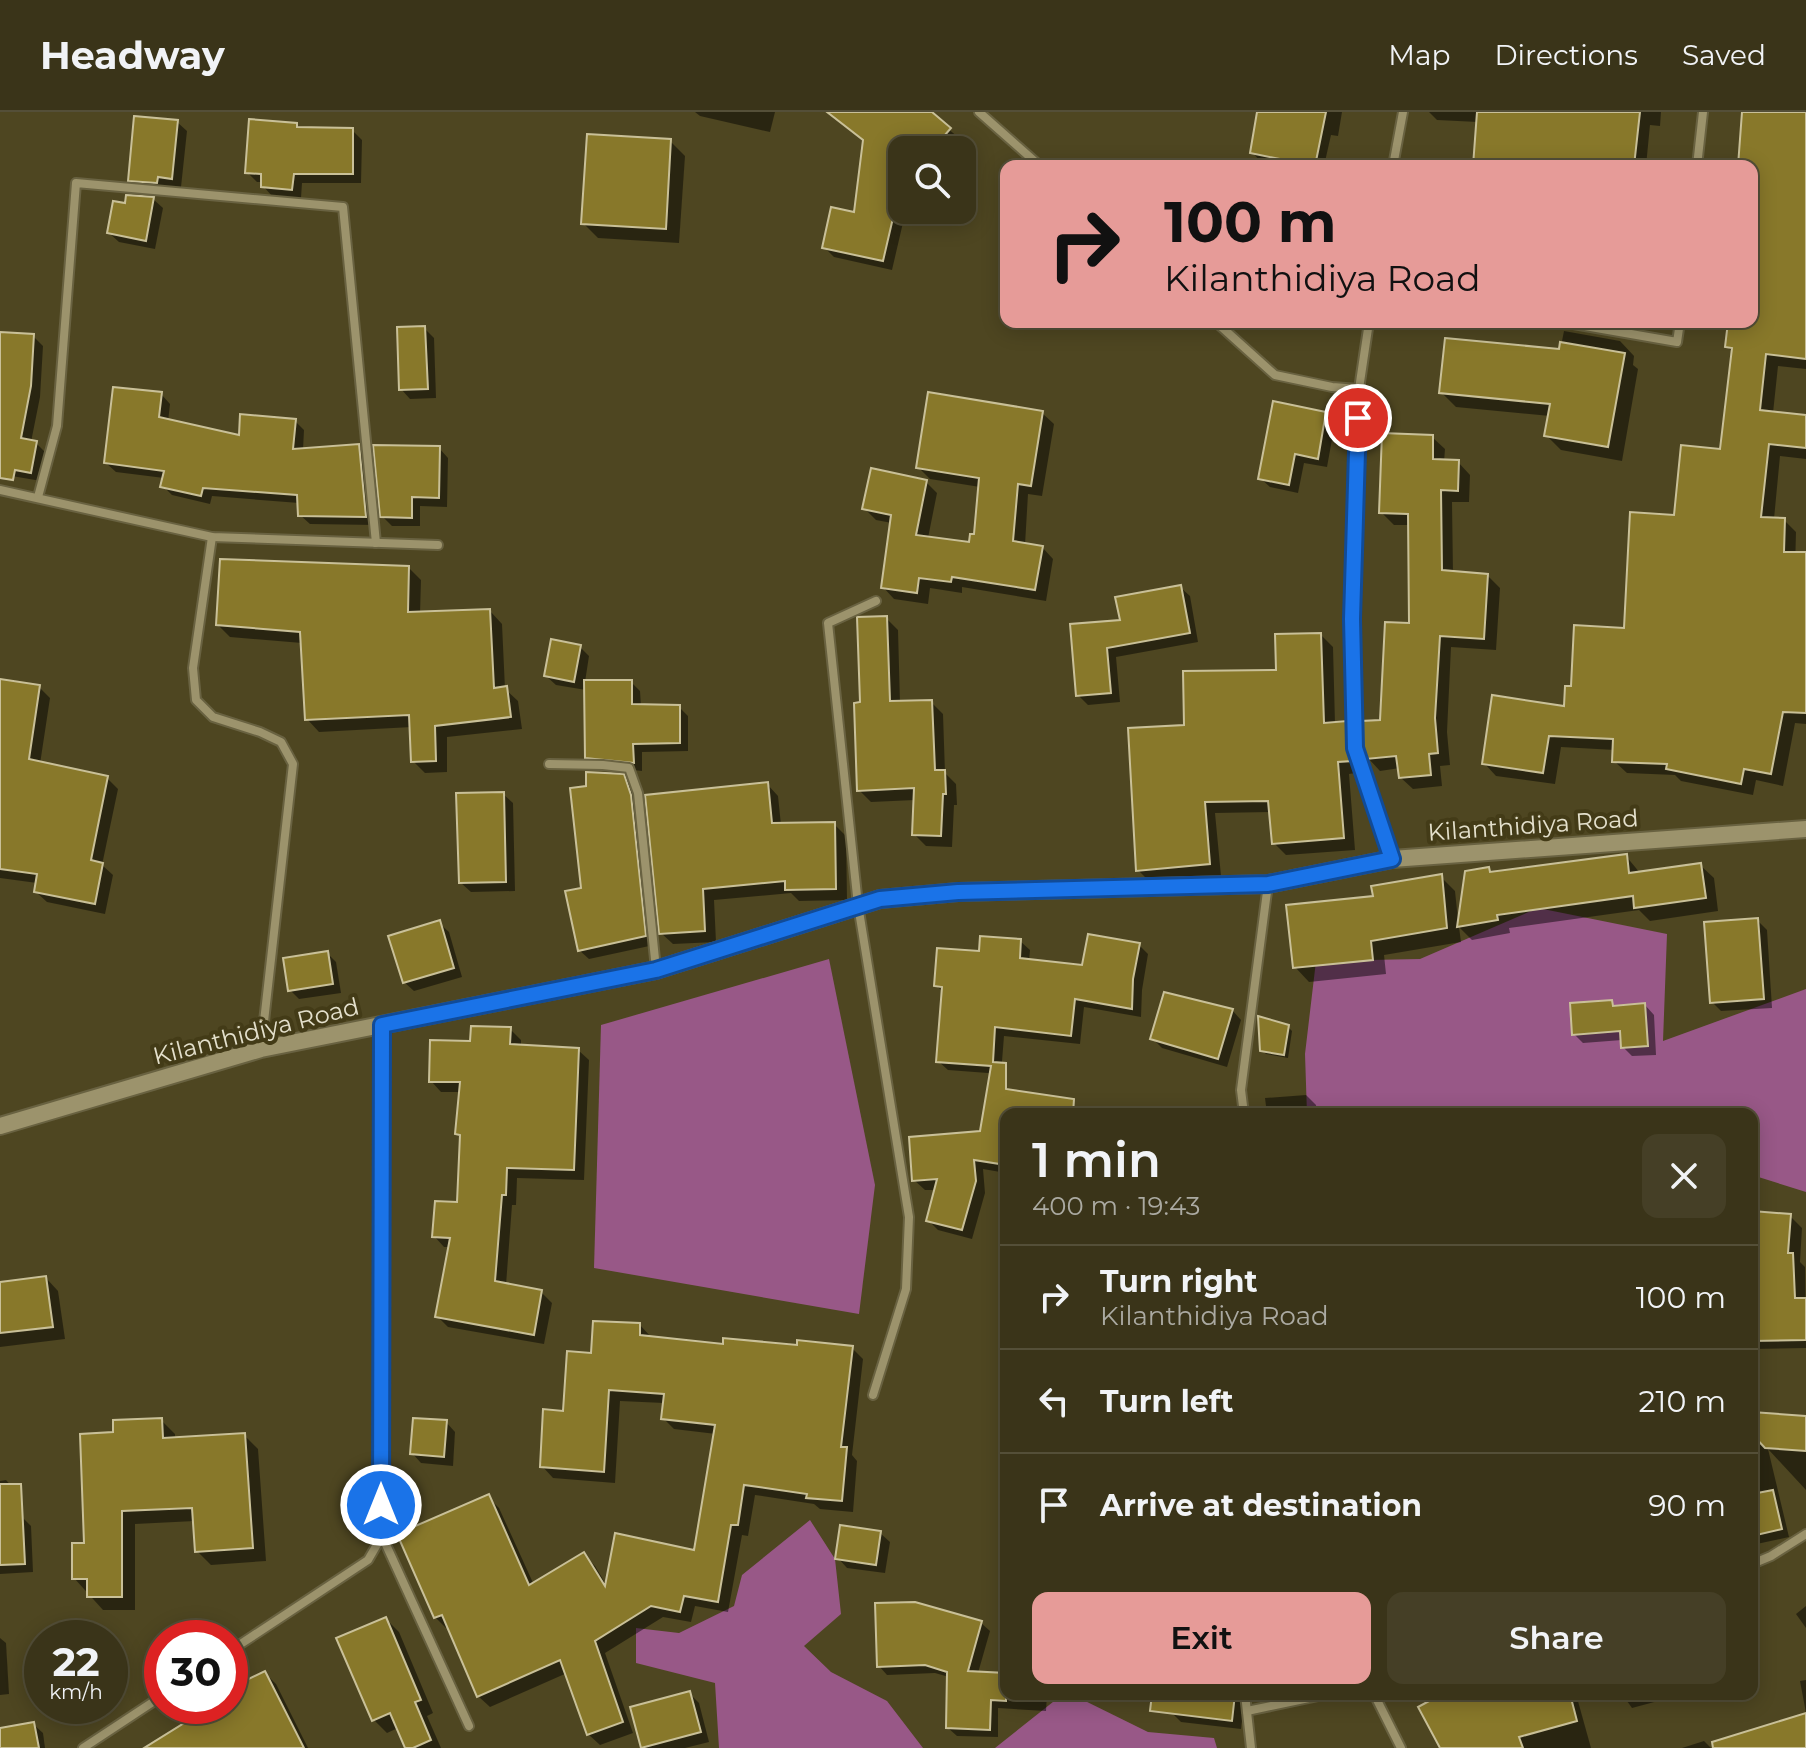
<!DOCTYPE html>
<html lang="en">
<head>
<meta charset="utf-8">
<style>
	body { margin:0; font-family:Montserrat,sans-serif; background:#453f26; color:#f1f3f6; height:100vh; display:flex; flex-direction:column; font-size:30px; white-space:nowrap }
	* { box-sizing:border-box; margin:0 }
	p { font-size:26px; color:#abaaa2 }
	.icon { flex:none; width:44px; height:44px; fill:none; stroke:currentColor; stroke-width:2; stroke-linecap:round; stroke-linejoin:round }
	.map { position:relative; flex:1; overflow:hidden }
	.side { position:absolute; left:1000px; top:996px; width:758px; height:592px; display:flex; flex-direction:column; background:#3a3419; border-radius:16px; box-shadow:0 4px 20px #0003,0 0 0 2px #544f38 }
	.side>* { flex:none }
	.banner { position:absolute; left:1000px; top:48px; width:758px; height:168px; border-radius:16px; box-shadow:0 4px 20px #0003,0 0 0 2px #544f38; background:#e69b98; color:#111; overflow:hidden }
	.fabs { position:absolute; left:888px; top:24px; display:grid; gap:16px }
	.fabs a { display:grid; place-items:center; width:88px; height:88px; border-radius:16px; background:#3a3419; box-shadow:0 4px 20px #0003,0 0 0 2px #544f38; font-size:40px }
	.speed { position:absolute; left:24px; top:1508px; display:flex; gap:16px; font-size:40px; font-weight:700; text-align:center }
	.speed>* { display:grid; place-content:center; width:104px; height:104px; border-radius:50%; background:#3a3419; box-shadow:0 4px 20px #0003,0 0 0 2px #544f38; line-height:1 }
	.speed small { font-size:20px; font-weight:400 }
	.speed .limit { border:12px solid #d22; background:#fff; color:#111 }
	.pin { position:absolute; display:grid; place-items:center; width:68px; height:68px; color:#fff; margin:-34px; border:4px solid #fff; border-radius:50%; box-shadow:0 2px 8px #0007 }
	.me { position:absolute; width:88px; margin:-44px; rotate:0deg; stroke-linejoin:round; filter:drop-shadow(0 0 6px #0008) }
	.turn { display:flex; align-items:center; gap:28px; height:168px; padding:0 32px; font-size:36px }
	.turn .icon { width:104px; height:104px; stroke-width:2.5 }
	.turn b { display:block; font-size:56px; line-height:68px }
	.round { display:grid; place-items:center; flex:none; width:84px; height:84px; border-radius:16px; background:#453f26 }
	.overview { display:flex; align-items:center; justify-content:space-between; height:136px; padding:0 32px }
	h1 { font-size:48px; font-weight:600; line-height:60px }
	.cta { display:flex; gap:16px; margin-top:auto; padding:16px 32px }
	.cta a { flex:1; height:92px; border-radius:16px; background:#e69b98; color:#111; font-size:32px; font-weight:600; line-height:92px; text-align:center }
	.cta a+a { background:#453f26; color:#f1f3f6 }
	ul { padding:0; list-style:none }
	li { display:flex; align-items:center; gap:24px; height:104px; padding:0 32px; border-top:2px solid #544f38 }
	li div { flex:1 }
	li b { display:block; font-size:30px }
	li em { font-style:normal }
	header { display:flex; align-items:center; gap:48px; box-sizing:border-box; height:112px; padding:0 40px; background:#3a3419; border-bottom:2px solid #544f38 }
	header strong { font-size:38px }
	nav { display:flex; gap:44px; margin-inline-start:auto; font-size:28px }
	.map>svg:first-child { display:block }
</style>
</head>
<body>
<header>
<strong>Headway</strong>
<nav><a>Map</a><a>Directions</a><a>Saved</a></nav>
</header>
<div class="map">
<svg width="1806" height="1636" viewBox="0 0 1806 1636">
	<rect width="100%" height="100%" fill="#4e4621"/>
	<!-- green -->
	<g fill="#985887">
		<path d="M1538,796L1667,822L1663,929L1806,877V1080L1752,1063V1002H1307L1305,942L1316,849L1420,847Z"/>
		<path d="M829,847L875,1073L859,1202L594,1156L601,913Z"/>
		<path d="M810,1408L835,1447L841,1502L804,1534L831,1560L887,1589L923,1636H719L715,1571L636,1551V1516L679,1521L734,1494L742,1463Z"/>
		<path d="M1063,1582H1071L1148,1620L1214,1626L1217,1636H995Z"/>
	</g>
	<!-- shadow -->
	<g fill="#0007">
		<path d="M695,0H775L770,20L700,4Z"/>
		<path d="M830,0H928L959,26L949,38H902V98H914L913,103L905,102L892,158L834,145L824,135L856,103L865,30Z"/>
		<path d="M1260,0H1342L1338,24L1331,23L1324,54H1286L1260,49L1252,40Z"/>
		<path d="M1429,0H1661L1660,14L1650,13L1646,54H1475L1478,10L1437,8Z"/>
		<path d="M1744,0H1806V257L1778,254L1773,301L1806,305V347L1780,344L1774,407L1784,408L1796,420L1793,532L1806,533V612L1795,611L1783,674L1756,668L1753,683L1681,669L1675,663L1627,661L1614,649L1615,638L1561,635L1555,672L1496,664L1484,651L1566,596L1573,576L1626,518L1675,405L1722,339L1733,241L1727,234L1730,210H1752V54H1740Z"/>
		<path d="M177,10L187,19L181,75L167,74L166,80L139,77L130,68Z"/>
		<path d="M296,13L301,17L352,18L362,28L361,71H302L301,86L272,84L263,74V70H257L247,60Z"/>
		<path d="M670,29L685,44L679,131L598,126L583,111Z"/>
		<path d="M153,87L163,96L155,137L119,130L109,121L127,93Z"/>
		<path d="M1574,210H1635L1633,224Z"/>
		<path d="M424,216L434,226L436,286L410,287L401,277Z"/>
		<path d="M1564,219L1620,229L1634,244L1633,253L1638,257L1622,349L1561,338L1546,323L1550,304L1456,295L1442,281L1560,239Z"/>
		<path d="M0,222L33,224L43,234L40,285L31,330L36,331L46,341L41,369L0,362Z"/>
		<path d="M161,282L170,292L168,310L241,325L295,309L304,318L303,338L358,334L368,344L375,413L310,412L300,403L299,391L212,384L210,392L172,383L163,374L164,366L116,360L106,351Z"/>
		<path d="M1042,301L1054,312L1042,384L1028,382L1025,433L1042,435L1053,447L1046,489L962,475V481L930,476L928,492L894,487L883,475L892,411L876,408L865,397L926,370L937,381L928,426L970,433L976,425L980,375L930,367L918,355Z"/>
		<path d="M1326,302L1335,311L1327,355L1304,351L1298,381L1270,375L1260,366Z"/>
		<path d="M1432,325L1445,337L1444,350H1458L1470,363L1469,390H1452L1453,461L1487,463L1500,476L1496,538L1451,535L1447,620L1450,653L1440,654L1442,674L1413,677L1400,665V656L1380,659L1368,646L1411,513L1410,413H1394L1381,400Z"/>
		<path d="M439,336L448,346L447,395L420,394V414H392L382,404Z"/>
		<path d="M409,456L421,468L420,502L490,499L502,512L505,577L518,589L522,617L447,625V660L425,661L413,649L412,615L319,620L307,607L302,531L230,525L218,513Z"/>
		<path d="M1180,475L1190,484L1198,530L1116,545L1120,590L1088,593L1078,583L1122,509Z"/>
		<path d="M886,506L898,518L900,591L931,590L943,602L945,661L956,672L957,693H954L952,735L926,734L915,723V688L871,690L859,678L862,592Z"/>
		<path d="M1321,523L1333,535L1335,612H1347L1359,623V650L1362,660L1349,662L1355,738L1286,743L1274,731L1271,700L1215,701L1221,764L1150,770L1138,758L1186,615L1278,560Z"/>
		<path d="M580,535L589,544L585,570H631L640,579L641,595H679L688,604V639L642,640V659L597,654L587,645L586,578L556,573L546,564Z"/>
		<path d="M0,569L39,575L50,586L40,652L107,666L118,677L102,753L113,763L105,802L47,790L36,780L37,771L0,766Z"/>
		<path d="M623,664L633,674L640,694L654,833L589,847L579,838L583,778Z"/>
		<path d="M767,672L778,684L781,713L834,712L846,724L847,788L799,789L791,781L714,788L716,830L673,832L661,821Z"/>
		<path d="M503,682L513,691L515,779L471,780L461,771Z"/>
		<path d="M1626,744L1640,761L1700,753L1714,766L1718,799L1650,809L1639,798L1509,816L1510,821L1472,828L1459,815L1461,830L1384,843L1386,862L1309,870L1295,855L1375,786L1441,765L1455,779L1458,808L1488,757L1493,762Z"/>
		<path d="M1757,808L1767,818L1772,896L1721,899L1712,890Z"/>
		<path d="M439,811L449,820L462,865L414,879L404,870Z"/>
		<path d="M1020,829L1030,838L1029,849L1084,855L1139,833L1148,842L1142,878L1141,905L1084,895L1080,932L1004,924L1001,962L948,958L938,949L943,880L936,873Z"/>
		<path d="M327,841L336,850L341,881L299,887L290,878Z"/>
		<path d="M1611,890L1616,895L1645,893L1654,903L1656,943L1632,944L1623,935L1622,928L1583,931L1574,922Z"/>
		<path d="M1232,898L1241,908L1227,955L1162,936L1153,927Z"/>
		<path d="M1288,915L1292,919L1288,946L1266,942L1262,938Z"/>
		<path d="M510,917L521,928V935L578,938L589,948L584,1068L517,1066L516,1093H512L506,1173L541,1180L552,1191L544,1232L448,1215L437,1204L450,1135H444L434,1124L458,1093L462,1026L458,1022L461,980H441L431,969L472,931Z"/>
		<path d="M989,976L1057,1002H1006V1061L983,1057L985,1081L972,1127L938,1118L928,1108L936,1078H925L914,1068L982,1021Z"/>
		<path d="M1306,983L1316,993L1317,1002H1267L1265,986Z"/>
		<path d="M1752,1101L1790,1104L1802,1116L1800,1150L1805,1155L1806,1236L1752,1237Z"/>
		<path d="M46,1166L58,1179L65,1227L0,1235V1172Z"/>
		<path d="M640,1213L651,1225L724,1234L852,1236L863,1247L852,1343L857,1349L853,1400L820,1397L814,1392L755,1383L748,1424L742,1423L728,1500L695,1494L691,1510L663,1505L605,1541L633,1621L600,1633L588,1622L567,1561L490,1595L478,1584L449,1515L446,1516L435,1505L488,1385L499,1396L534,1473L584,1443L595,1454L607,1474L696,1440L716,1322L674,1317L663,1306L664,1291L620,1289L615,1371L553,1366L542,1354L593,1243Z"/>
		<path d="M1003,1216L1006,1217V1281L999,1274Z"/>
		<path d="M1752,1302L1806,1306V1378L1768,1337L1789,1425L1752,1433Z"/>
		<path d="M161,1308L175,1322V1328L244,1323L258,1337L266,1449L211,1453L197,1439L195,1409L135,1412V1498H103L74,1466L86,1433L115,1322Z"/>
		<path d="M446,1310L455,1320L453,1354L421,1351L412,1341Z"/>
		<path d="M6,1368L15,1378L22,1405L31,1414L33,1460L0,1462V1369Z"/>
		<path d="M880,1421L890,1430L885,1461L847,1456L838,1446Z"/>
		<path d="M1806,1494V1516L1796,1502Z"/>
		<path d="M386,1507L399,1520L433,1601L427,1604L441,1636H407L398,1616L387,1621L374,1608Z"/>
		<path d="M981,1511L990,1519L978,1561L1006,1563V1582H1047L1046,1599L998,1596V1625L957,1624L948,1616L949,1565L935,1561L887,1563L879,1554Z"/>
		<path d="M0,1526L6,1531L9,1582L0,1583Z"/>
		<path d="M265,1561L276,1572L308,1636H147L211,1594H230V1578Z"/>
		<path d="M1806,1568V1601L1800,1569Z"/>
		<path d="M689,1581L699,1591L709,1630L685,1636H643Z"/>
		<path d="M1174,1582H1245L1241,1617L1181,1610L1171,1600Z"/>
		<path d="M1448,1582H1576L1591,1636H1442Z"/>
		<path d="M1622,1582H1684L1632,1596Z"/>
		<path d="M33,1612L43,1621L45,1636H0V1618Z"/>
		<path d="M1704,1629L1711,1636H1682Z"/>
	</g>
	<!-- building -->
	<g fill="#88782a" stroke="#c9c098" stroke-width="2">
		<path d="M827,0H932L951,16L932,38H902V94L896,93L883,149L822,136L831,95L854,100L863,28Z"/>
		<path d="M1257,0H1326L1315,54L1250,41Z"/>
		<path d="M1477,0H1640L1634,54H1473Z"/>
		<path d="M1742,0H1806V247L1766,242L1760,298L1806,303V336L1769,332L1761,405L1785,406L1784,440H1806V601L1783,600L1771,662L1744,657L1741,672L1666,657L1667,652L1612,650L1613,627L1549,624L1543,661L1482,652L1492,583L1564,594L1565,574H1571L1574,513L1624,516L1630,400L1674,403L1681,333L1720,337L1732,236L1725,235L1728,210H1752V54H1738Z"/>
		<path d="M134,4L178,8L172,67L158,65L157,71L128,69Z"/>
		<path d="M249,7L297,11V15L353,16V62H294L292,78L261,75V62L245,61Z"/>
		<path d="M587,22L671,27L666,117L581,112Z"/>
		<path d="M126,83L154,85L146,129L107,121L113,89L125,91Z"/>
		<path d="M425,214L428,277L399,278L397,215Z"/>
		<path d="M0,220L34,222L31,274L21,326L37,329L31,361L15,358L13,368L0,366Z"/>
		<path d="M1445,226L1559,237L1560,230L1625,241L1608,335L1544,324L1550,292L1439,281Z"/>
		<path d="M113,275L162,280L159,305L239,323L240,302L296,307L293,337L359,332L366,405L298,404L297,383L203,376L201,384L160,375L164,359L104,351Z"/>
		<path d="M928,280L1043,299L1031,374L1018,372L1013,429L1043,434L1035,478L952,465L951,470L919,466L917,481L881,476L891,403L862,397L871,356L927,368L916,423L969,430L970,422H974L979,366L916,356Z"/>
		<path d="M1273,289L1326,300L1318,347L1295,342L1289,373L1258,367Z"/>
		<path d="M1382,321L1433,323V347L1459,348L1458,379L1441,378L1442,458L1488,462L1484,527L1440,524L1435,606L1438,641L1429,642L1431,663L1399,666L1396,644L1366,647L1362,635L1361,609L1380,608L1385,510L1409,511L1408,402L1379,401Z"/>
		<path d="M373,333L440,334L439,386L412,385V406L380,405Z"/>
		<path d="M220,447L409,454L408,500L490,497L494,576L507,574L511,605L435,614L436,649L411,650L409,603L305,608L300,520L216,513Z"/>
		<path d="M1181,473L1190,521L1107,536L1111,581L1076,584L1070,512L1120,508L1115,485Z"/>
		<path d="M887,504L890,589L932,588L935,658H945L946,682H943L941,724L912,723L914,676L857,679L854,591L860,590L857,505Z"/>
		<path d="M1321,521L1324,611L1347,609L1348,637L1352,649L1338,650L1344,726L1272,732L1268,689L1205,690L1210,752L1136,759L1128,616L1184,613L1183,559L1276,558L1275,522Z"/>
		<path d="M551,527L581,533L574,570L544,564Z"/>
		<path d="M0,567L40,573L29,647L108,664L91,748L103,751L95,792L34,780L37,762L0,757Z"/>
		<path d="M584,568H632V592L680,593V631L633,632L634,651L585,646Z"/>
		<path d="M586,660L624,662L631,683L646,824L578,839L565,779L581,776L570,676L586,674Z"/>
		<path d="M768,670L772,711L835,710L836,777L785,778V769L703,777L705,819L659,822L645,683Z"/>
		<path d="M504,680L506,770L459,771L456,681Z"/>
		<path d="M1627,742L1629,761L1701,751L1706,786L1634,796L1633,784L1497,803L1498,808L1457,815L1465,759L1489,755L1490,760Z"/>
		<path d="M1442,762L1447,816L1371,829L1373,848L1293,856L1286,793L1373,784L1371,774Z"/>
		<path d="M1758,806L1764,887L1710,891L1704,810Z"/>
		<path d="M440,808L454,856L403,871L388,824Z"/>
		<path d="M1088,822L1140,831L1133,867L1132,897L1075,887L1071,924L995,915L993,950L1006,951V977L1074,987L1073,1002H1006V1053L974,1048L976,1069L962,1118L926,1109L937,1067L912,1069L909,1025L980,1019L991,954L936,950L942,875L934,874L937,836L979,839L980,824L1021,827L1020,846L1082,853Z"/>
		<path d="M328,839L333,872L288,879L283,846Z"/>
		<path d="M1164,880L1233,897L1218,947L1150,927Z"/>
		<path d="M1612,888L1613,894L1645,891L1648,934L1621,936L1620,919L1572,923L1570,891Z"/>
		<path d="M1258,904L1289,913L1284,943L1260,939Z"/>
		<path d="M471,914L511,915L510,932L579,936L574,1058L507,1056L506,1083H502L495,1169L542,1178L534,1223L435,1205L450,1126L432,1125L435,1089L457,1090L460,1023L455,1022L460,970H429L430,928L470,929Z"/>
		<path d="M1752,1099L1791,1102L1788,1141H1793L1795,1186H1806V1228L1752,1229Z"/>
		<path d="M46,1164L53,1215L0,1221V1170Z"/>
		<path d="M593,1209L640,1211V1223L723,1232V1226L797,1233V1228L853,1234L841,1335H847L842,1389L806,1386L807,1382L744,1373L738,1413H731L718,1490L684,1484L680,1500L651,1494L595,1529L623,1610L587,1623L560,1548L477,1585L442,1503L434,1506L397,1422L489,1382L529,1473L584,1440L605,1474L615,1421L694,1438L715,1313L661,1307L664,1282L609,1278L604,1360L540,1355L543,1297L563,1299L567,1239L591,1241Z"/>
		<path d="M1752,1300L1806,1304V1339L1765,1336L1752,1322Z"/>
		<path d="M162,1306L163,1326L245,1321L253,1436L195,1440L192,1396L122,1399V1485H87V1467H72V1431H84L80,1322L113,1320V1308Z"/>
		<path d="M413,1306L447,1308L444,1345L410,1342Z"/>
		<path d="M0,1372H21L25,1452L0,1453Z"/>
		<path d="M1773,1378L1782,1417L1752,1424V1382Z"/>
		<path d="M840,1413L881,1419L876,1453L835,1447Z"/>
		<path d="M915,1490L982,1509L968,1559L1006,1561V1589L991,1588L990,1618L946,1616L947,1560L925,1553L877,1555L875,1491Z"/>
		<path d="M386,1505L421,1588L415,1590L431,1628L413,1636H405L390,1601L372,1609L336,1526Z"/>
		<path d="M265,1559L304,1636H144L184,1611L182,1606L206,1594H230V1576Z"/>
		<path d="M690,1579L701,1620L641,1636L630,1595Z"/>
		<path d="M1152,1582H1235L1232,1609L1150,1599Z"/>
		<path d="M1442,1582H1570L1577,1609L1519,1625L1523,1636H1440L1418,1595Z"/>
		<path d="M1806,1601V1636H1713L1712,1630Z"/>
		<path d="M34,1610L39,1636H0V1616Z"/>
	</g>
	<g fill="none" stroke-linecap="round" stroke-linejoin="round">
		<!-- street casing -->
		<g stroke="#696241" stroke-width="12">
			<g id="street">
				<path d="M979,0L1040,54"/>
				<path d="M1393,54L1403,0"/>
				<path d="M1697,54L1703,0"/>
				<path d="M1216,210L1275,263L1332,275L1359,277"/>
				<path d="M1369,210L1359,277L1352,507L1355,636L1392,747"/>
				<path d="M1562,210L1677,230L1680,210"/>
				<path d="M0,378L212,425L438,433"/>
				<path d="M38,385L57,314L76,71L343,95L376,431"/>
				<path d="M212,425L193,556L196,588L213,605L260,620L281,630L293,652L261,936"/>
				<path d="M549,652L603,653L629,656L638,681L656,857"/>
				<path d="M1244,1002L1241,978L1268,772"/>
				<path d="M873,1283L906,1177L909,1105L858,793L828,511L876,489"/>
				<path d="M382,1424L469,1614"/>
				<path d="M1752,1452L1771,1444L1806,1422"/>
				<path d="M230,1539L368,1448L382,1424V913"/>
				<path d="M1245,1582L1251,1636"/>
				<path d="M1374,1582L1401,1636"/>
				<path d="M1247,1599L1328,1582"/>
				<path d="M83,1636L162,1584"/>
			</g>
		</g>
		<!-- secondary casing -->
		<g stroke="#696241" stroke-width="20">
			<path id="secondary" d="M0,1014L261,937L656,858L880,787L958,780L1268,772L1392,747L1806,717"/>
		</g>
		<!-- street -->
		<use href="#street" stroke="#9c936c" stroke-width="8"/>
		<!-- secondary -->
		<use href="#secondary" stroke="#9c936c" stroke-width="16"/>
	</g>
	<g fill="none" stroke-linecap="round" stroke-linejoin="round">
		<!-- route casing -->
		<g stroke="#114b97" stroke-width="20">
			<path id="route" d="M381,1393L382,913L656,858L880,787L958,780L1268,772L1392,747L1355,636L1352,507L1358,306"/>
		</g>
		<!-- route -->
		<use href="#route" stroke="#1a73e8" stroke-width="14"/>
	</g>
	<g text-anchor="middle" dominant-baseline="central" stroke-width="8" stroke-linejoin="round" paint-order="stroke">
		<!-- street labels -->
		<g font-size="24" fill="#e4e0cc" stroke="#433b17">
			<text transform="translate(1533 713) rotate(-4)">Kilanthidiya Road</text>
			<text transform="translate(256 919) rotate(-14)">Kilanthidiya Road</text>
		</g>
	</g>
</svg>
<div class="fabs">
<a><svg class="icon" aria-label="search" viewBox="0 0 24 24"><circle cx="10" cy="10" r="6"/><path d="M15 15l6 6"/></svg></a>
</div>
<div class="speed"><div>22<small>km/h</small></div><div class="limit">30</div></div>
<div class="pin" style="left:1358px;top:306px;background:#d93025"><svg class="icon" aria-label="arrive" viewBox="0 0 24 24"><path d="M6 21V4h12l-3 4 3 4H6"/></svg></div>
<svg class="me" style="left:381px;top:1393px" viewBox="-20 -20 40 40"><circle r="17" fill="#1a73e8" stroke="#fff" stroke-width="3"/><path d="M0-11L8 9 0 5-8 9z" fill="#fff"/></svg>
<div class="banner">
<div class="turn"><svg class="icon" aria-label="right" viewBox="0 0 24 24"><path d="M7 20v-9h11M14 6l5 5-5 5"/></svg><div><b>100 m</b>Kilanthidiya Road</div></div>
</div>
<section class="side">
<div class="overview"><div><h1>1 min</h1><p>400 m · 19:43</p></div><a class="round"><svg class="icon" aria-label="close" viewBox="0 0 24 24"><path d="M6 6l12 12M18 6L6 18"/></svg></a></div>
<ul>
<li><svg class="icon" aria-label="right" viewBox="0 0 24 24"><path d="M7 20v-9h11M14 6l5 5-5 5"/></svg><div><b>Turn right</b><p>Kilanthidiya Road</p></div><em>100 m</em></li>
<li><svg class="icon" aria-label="left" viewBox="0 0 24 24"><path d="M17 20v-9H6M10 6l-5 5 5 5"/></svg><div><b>Turn left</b></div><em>210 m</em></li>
<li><svg class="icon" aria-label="arrive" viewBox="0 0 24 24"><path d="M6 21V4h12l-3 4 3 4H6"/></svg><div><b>Arrive at destination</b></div><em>90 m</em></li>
</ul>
<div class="cta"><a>Exit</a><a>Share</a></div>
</section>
</div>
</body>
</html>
